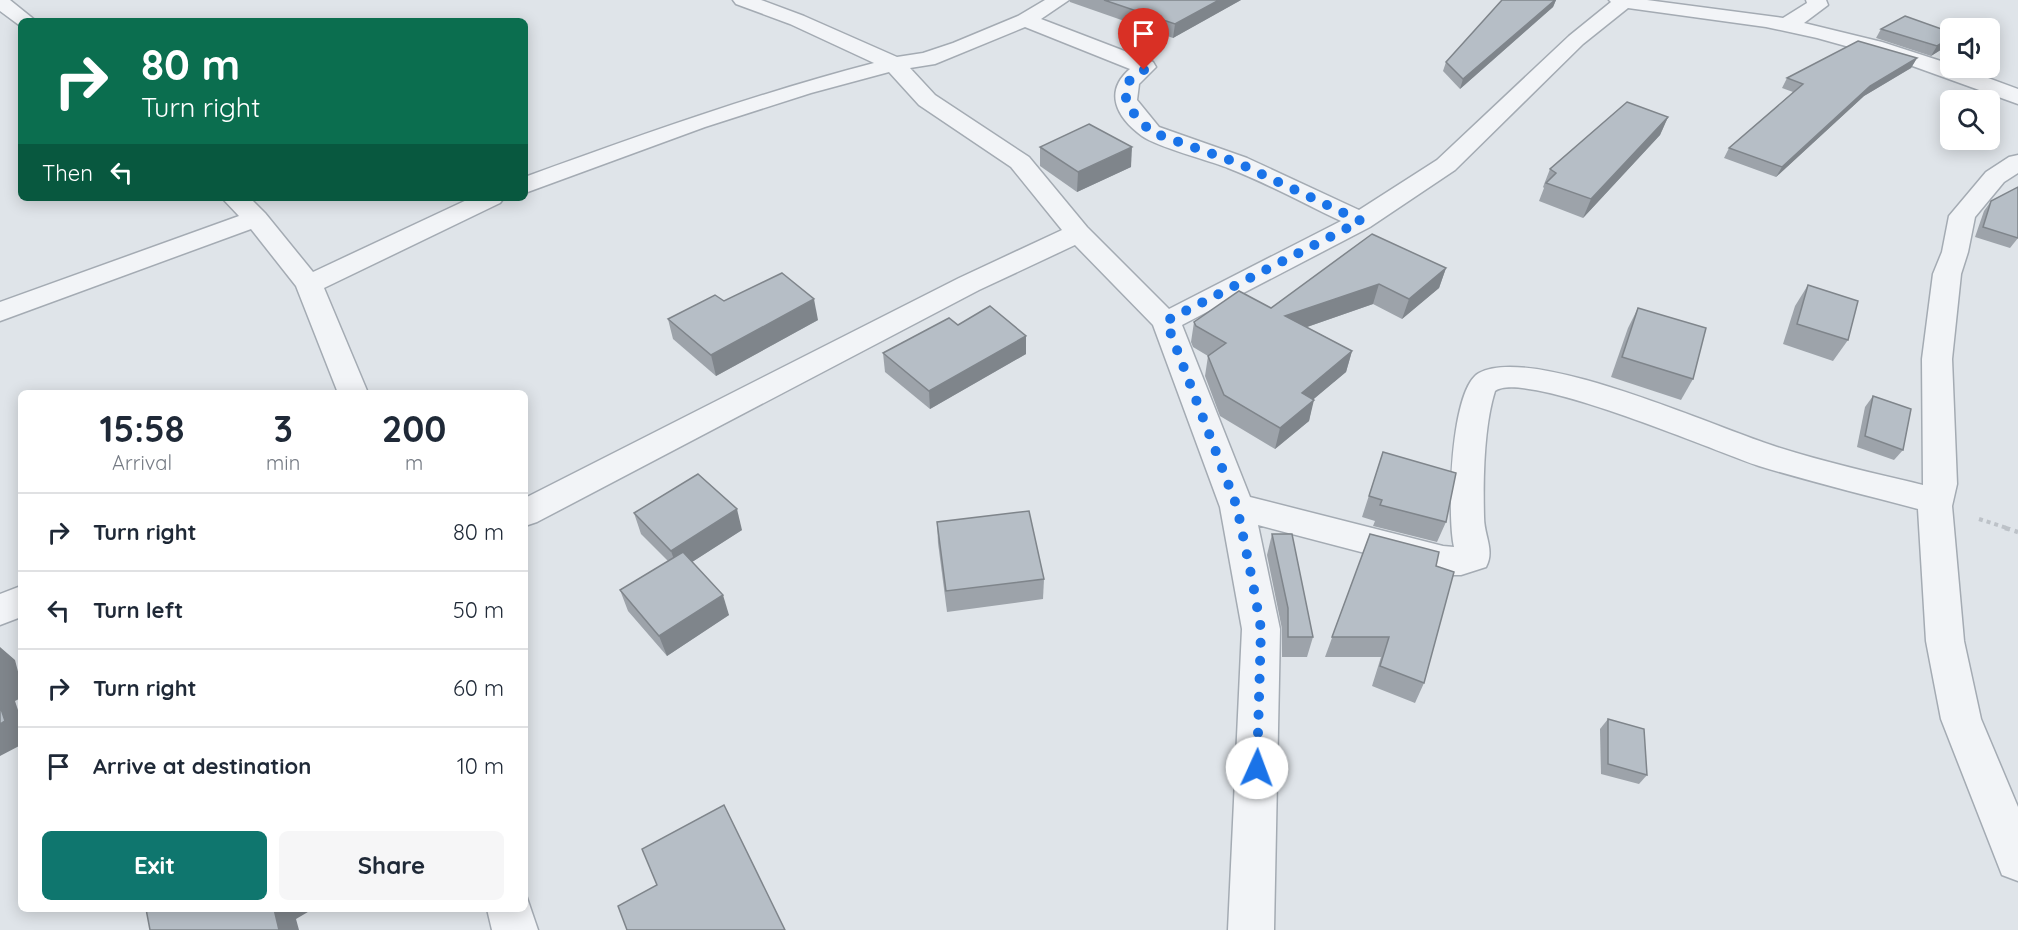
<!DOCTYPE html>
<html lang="en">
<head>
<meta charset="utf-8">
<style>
	body { margin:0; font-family:Quicksand,sans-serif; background:#f6f6f7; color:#1f2937; height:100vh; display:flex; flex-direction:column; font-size:22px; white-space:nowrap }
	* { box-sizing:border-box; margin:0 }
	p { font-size:20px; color:#747a83 }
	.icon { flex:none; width:33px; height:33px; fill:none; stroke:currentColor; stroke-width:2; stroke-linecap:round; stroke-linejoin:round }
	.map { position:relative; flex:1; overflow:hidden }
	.panel { position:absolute; left:18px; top:390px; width:510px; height:522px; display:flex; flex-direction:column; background:#fff; border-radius:9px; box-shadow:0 3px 15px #0003 }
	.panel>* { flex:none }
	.top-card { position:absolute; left:18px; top:18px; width:510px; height:183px; border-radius:9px; box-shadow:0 3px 15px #0003; background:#0b6e4f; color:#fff; overflow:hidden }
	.controls { position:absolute; left:1940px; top:18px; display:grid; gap:12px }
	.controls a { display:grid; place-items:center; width:60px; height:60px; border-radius:9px; background:#fff; box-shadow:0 3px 15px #0003; font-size:30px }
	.pin { position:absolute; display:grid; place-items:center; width:51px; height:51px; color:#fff; margin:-62px -26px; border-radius:50% 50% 50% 0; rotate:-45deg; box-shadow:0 0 6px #0007 }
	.pin .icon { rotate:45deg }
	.me { position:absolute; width:66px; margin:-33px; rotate:2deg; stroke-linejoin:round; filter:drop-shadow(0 0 4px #0008) }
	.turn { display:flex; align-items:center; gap:21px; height:126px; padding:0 24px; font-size:27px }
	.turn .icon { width:78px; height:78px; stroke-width:2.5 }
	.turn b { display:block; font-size:42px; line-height:51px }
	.then { display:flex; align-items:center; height:57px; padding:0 24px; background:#0003; gap:12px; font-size:22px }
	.eta { display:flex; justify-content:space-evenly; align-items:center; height:102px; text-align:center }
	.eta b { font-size:36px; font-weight:800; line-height:42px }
	.action { display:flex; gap:12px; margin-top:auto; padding:12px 24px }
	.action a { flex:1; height:69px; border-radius:9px; background:#0f766e; color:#fff; font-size:24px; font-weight:800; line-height:69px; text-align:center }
	.action a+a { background:#f6f6f7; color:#1f2937 }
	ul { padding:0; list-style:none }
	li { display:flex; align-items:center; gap:18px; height:78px; padding:0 24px; border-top:2px solid #e0e1e3 }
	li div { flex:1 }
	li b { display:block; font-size:22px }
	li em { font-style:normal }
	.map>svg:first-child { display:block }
</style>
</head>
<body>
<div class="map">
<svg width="2018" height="930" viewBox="0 0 2018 930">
	<rect width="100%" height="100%" fill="#dfe4e9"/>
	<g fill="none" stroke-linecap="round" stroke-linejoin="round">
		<!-- street casing -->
		<g stroke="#a4abb3" stroke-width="3">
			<g id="street">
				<path d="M0,0H10L36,21H21V26L19,25L0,11Z"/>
				<path d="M733,0H761L804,16L897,57L923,53L953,43L1018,16L1045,0H1069L1041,19L1153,62L1156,67L1139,84L1137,100L1159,127L1247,158L1359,210L1437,160L1569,36L1611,2L1609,0H1647L1783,18L1807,3L1806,0H1826L1828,5L1804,23L1882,42L1950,64V68H1961L2018,89V104L1896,60L1817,38L1766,27L1628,8L1583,44L1455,170L1370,227L1182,325L1250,497L1443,546L1454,547C1447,517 1450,389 1479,373C1532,344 1714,427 1774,446C1823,462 1873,473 1923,485L1922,359L1933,274L1942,252L1949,216L1986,172L2009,157L2018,155V173L2004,182L1975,217L1968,252L1961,274L1952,359L1957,484L1952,506L1964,641L1981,719L2018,807V881L2002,875L1941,719L1926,641L1918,509C1865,495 1812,482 1759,466C1717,452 1525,369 1495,391C1484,426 1483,480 1484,517C1484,536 1495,550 1486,567L1461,575H1449L1258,525L1280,629L1274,930H1228L1242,629L1220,507L1153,325L1075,245L979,290L537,522L525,526V498L959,278L1062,230L1011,167L919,105L889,72L811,93L705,127L525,193V177C640,135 755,94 874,63L790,24L736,4ZM1025,27L1130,69C1103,92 1117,118 1142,136C1157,147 1208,160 1228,168C1267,183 1303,203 1341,221L1169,309L1087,227L1029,157L935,95L910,68L935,64Z"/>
				<path d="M222,198H250L265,213L313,272L471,198H504L500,203L324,288L368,393H338L296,286L251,229L0,321V302L239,216Z"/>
				<path d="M21,586V617L0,625V594Z"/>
				<path d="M525,892L538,930H492L487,909H525Z"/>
			</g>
		</g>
		<!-- path-far1 -->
		<path stroke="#bdc2c8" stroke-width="4" stroke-dasharray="4 4" stroke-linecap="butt" d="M1979,519L2010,529"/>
		<!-- path -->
		<path stroke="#bdc2c8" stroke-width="4.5" stroke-dasharray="5 5" stroke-linecap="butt" d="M2005,528L2018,532"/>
		<!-- street -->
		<use href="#street" fill="#f2f4f7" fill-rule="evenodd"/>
	</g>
	<!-- wall -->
	<g fill="#9da3aa">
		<path d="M1070,0H1241L1173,38L1070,2Z"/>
		<path d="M1502,0H1556L1553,7L1460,89L1443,71L1446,62Z"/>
		<path d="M1881,29L1950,32V44L1931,56L1876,38Z"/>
		<path d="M1917,58L1911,68L1864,96L1776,177L1724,158L1729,148L1793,92L1782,88L1787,78Z"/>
		<path d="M1668,117L1660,135L1583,218L1539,201L1544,188L1543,187L1550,169Z"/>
		<path d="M1040,147L1131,167L1077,192L1040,166Z"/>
		<path d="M1991,201L2018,238L2010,248L1975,237L1984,211Z"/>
		<path d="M1446,268L1439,288L1402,319L1373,304L1307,327L1352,351L1346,372L1313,399L1309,421L1275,449L1220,416L1205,376L1208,356L1193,347L1191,342L1194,322L1271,308Z"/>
		<path d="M1808,285L1848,340L1833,361L1783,344L1795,306Z"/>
		<path d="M724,301L818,320L716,376L673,339L668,319Z"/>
		<path d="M1638,308L1693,379L1681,400L1611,377L1628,328Z"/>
		<path d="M958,325L1026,336V354L930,409L885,372L883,353Z"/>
		<path d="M1873,396L1903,450L1894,460L1857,447L1865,407Z"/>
		<path d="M1383,452L1446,522L1437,542L1373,526L1375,521L1362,517Z"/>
		<path d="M634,513L742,530L692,562L729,615L667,656L628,611L620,590L668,561L641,534Z"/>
		<path d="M937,522L1044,579L1043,599L947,612L938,543Z"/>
		<path d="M1272,534L1313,637L1307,657H1282V629L1267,555Z"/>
		<path d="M1370,534L1436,566L1424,683L1415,703L1372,686L1381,657H1325Z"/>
		<path d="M1608,719L1647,775L1639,784L1601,774L1600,729Z"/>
	</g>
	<!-- shaded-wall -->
	<g fill="#7f858b">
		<path d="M1219,0H1241L1173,38L1175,24Z"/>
		<path d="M1555,0H1556L1553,7L1460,89L1463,79Z"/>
		<path d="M1950,38V44L1931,56L1937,46Z"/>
		<path d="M1917,58L1911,68L1864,96L1776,177L1782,167L1870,86Z"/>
		<path d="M1668,117L1660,135L1583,218L1591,199Z"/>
		<path d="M1132,147L1131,167L1077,192L1078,172Z"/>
		<path d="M1446,268L1439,288L1402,319L1409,299Z"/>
		<path d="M1379,284L1373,304L1281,336L1285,316Z"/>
		<path d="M814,299L818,320L716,376L711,355Z"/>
		<path d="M1026,336V354L930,409L929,391Z"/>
		<path d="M1352,351L1346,372L1296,414L1302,393Z"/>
		<path d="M1314,400L1309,421L1275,449L1280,428Z"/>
		<path d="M737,509L742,530L678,571L671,551Z"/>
		<path d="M723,595L729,615L667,656L659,636Z"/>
		<path d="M0,647L15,660L21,683V698L15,701L21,719V745L0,756Z"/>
		<path d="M274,909H313L296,919L299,930H279Z"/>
	</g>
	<!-- building -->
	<g fill="#b6bec6" stroke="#7f858b" stroke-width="1.5">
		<path d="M1104,0H1219L1175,24Z"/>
		<path d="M1502,0H1555L1463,79L1446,62Z"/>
		<path d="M1905,16L1950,32V38L1937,46L1881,29Z"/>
		<path d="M1858,41L1917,58L1870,86L1782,167L1729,148L1803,84L1787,78Z"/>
		<path d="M1627,102L1668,117L1591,199L1546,183L1556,173L1550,169Z"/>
		<path d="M1089,124L1132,147L1078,172L1040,147Z"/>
		<path d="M2018,187V238L1983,227L1991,201Z"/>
		<path d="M1372,234L1446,268L1409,299L1379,284L1285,316L1352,351L1302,393L1314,400L1280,428L1224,395L1208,356L1226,343L1196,326L1194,322L1239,291L1271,308Z"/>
		<path d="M782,273L814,299L711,355L668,319L715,295L724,301Z"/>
		<path d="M1808,285L1858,301L1848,340L1797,324Z"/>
		<path d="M990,306L1026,336L929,391L883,353L949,318L958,325Z"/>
		<path d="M1638,308L1706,328L1693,379L1622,357Z"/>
		<path d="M1873,396L1911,409L1903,450L1865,436Z"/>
		<path d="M1383,452L1456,473L1446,522L1380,505L1382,500L1369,496Z"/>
		<path d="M698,474L737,509L671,551L634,513Z"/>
		<path d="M1029,511L1044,579L946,591L937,522Z"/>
		<path d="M1272,534H1292L1313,637H1288V608Z"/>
		<path d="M1370,534L1439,552L1436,566L1454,572L1424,683L1380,666L1389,637H1332Z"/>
		<path d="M683,552L723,595L659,636L620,590Z"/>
		<path d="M0,706L5,721L0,724Z"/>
		<path d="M1608,719L1644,729L1647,775L1608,764Z"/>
		<path d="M724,805L785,930H627L618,906L657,885L642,849Z"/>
		<path d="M146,909H274L279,930H150Z"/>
	</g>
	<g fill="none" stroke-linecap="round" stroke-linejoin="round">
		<!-- route -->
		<path stroke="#1a73e8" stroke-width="10" stroke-dasharray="0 18" d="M1144,70L1129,81L1126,89V100L1129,108L1151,132L1238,163L1361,221L1166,321L1237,507L1253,584L1261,629L1257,768"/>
	</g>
</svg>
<div class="controls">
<a><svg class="icon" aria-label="sound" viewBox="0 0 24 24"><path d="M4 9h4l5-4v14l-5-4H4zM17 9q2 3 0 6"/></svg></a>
<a><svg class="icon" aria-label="search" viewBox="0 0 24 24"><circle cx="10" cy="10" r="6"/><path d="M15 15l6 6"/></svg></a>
</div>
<div class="pin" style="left:1144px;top:70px;background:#d93025"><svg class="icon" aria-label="arrive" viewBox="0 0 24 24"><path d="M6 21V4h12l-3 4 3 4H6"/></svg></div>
<svg class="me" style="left:1257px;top:768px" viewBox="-20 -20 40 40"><circle r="19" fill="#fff"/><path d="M0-13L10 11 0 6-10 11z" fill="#1a73e8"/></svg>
<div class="top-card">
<div class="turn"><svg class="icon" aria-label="right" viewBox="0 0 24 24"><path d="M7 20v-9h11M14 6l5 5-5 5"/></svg><div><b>80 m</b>Turn right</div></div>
<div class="then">Then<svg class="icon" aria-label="left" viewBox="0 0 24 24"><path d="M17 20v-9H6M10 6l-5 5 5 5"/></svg></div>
</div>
<section class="panel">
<div class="eta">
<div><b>15:58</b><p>Arrival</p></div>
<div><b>3</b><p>min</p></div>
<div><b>200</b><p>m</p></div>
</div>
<ul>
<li><svg class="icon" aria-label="right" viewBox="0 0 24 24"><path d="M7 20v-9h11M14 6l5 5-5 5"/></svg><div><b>Turn right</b></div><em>80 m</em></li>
<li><svg class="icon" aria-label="left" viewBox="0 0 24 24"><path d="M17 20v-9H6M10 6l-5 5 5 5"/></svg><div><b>Turn left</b></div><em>50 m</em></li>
<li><svg class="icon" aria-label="right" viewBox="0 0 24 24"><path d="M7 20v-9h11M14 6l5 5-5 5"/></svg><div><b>Turn right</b></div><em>60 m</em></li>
<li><svg class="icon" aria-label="arrive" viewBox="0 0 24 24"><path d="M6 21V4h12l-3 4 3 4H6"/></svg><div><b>Arrive at destination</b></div><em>10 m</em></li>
</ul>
<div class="action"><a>Exit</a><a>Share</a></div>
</section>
</div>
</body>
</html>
